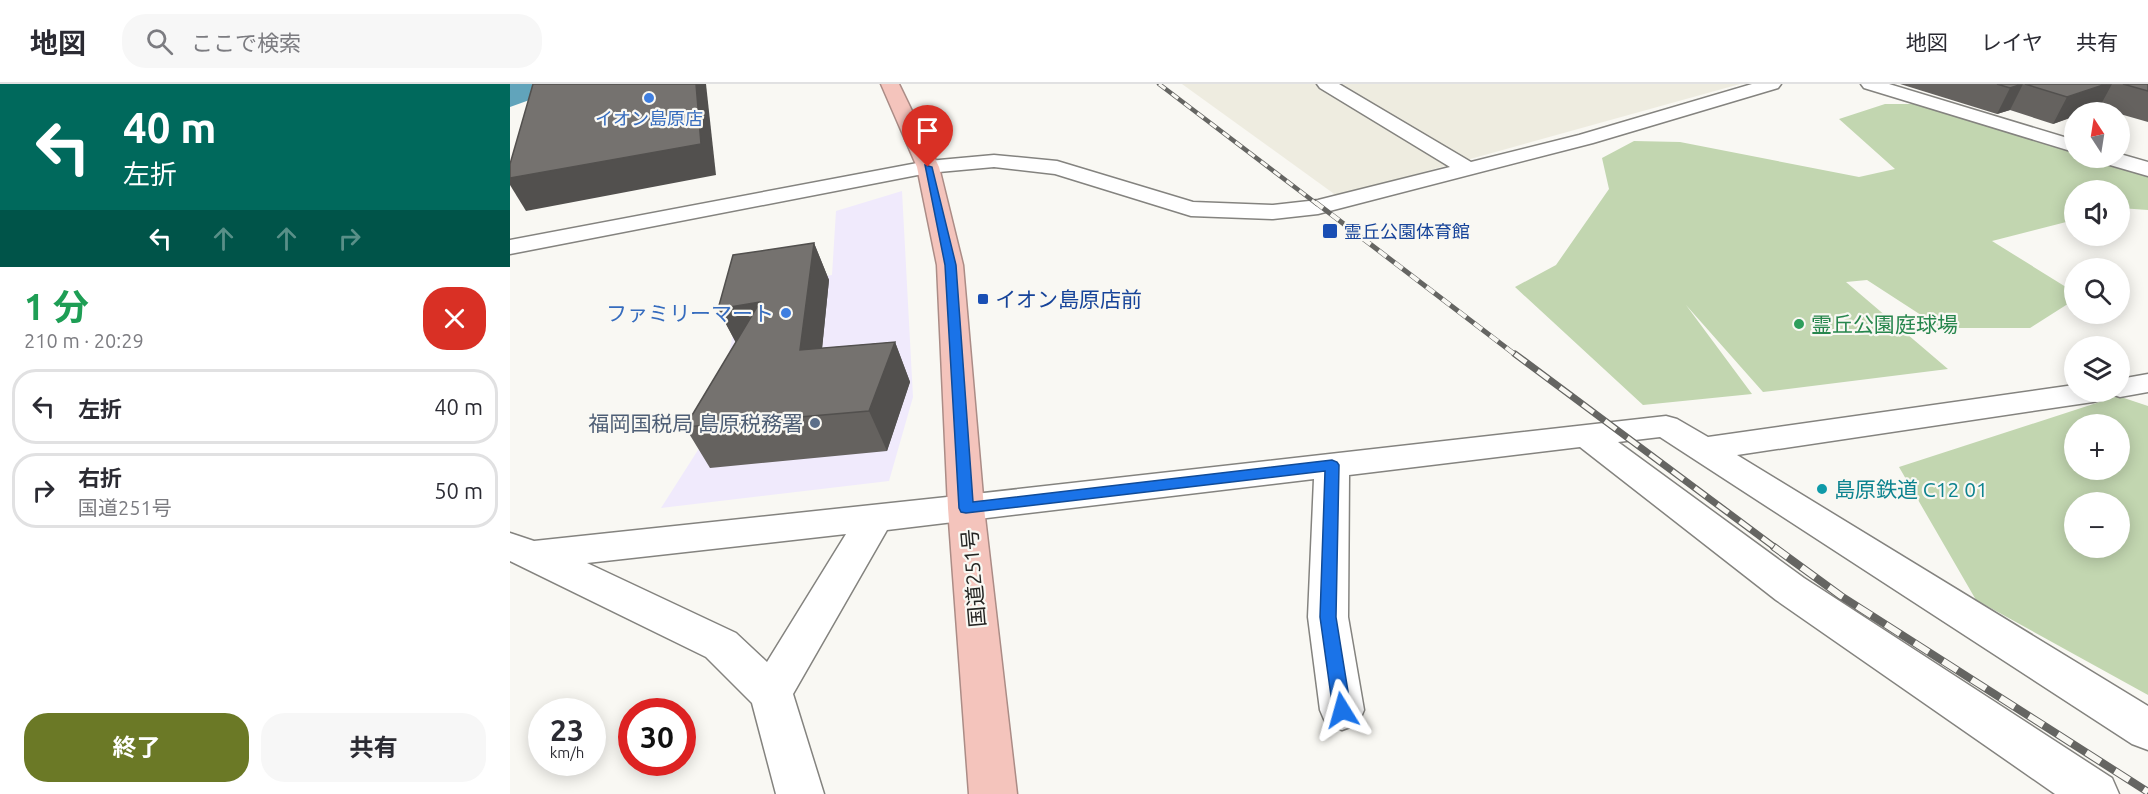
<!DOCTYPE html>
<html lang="ja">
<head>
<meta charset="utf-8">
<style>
	body { margin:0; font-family:Ubuntu,"Noto Sans JP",sans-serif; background:#f7f7f7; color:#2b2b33; height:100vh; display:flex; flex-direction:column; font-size:22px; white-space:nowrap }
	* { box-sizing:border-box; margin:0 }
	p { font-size:20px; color:#7c7c81 }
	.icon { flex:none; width:33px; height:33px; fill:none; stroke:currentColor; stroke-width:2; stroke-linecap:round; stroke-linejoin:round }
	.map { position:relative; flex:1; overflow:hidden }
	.side { display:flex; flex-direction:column; background:#fff; width:510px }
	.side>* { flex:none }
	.hud { background:#00695c; color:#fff; overflow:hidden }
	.needle { width:39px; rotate:348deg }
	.buttons { position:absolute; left:1554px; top:18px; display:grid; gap:12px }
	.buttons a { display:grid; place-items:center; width:66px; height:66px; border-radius:50%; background:#fff; box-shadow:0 3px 15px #0003; font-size:30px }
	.speed { position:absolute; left:18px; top:614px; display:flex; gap:12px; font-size:30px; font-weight:700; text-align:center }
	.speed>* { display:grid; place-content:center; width:78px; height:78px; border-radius:50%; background:#fff; box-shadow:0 3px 15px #0003; line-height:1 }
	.speed small { font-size:15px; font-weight:400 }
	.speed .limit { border:9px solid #d22; background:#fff; color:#111 }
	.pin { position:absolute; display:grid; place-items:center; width:51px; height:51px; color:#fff; margin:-62px -26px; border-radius:50% 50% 50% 0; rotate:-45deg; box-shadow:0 0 6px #0007 }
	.pin .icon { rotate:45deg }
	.me { position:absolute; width:66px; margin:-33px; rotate:352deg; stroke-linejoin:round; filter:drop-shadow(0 0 4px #0008) }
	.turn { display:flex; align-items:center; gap:21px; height:126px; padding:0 24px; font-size:27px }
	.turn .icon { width:78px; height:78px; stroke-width:2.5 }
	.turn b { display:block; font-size:42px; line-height:51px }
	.lanes { display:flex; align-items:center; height:57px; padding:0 24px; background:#0003; justify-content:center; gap:30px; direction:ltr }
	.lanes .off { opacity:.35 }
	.round { display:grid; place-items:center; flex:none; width:63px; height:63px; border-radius:24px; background:#f7f7f7 }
	.headline { display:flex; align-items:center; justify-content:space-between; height:102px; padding:0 24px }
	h1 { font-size:36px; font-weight:700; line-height:45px; color:#1e9e55 }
	.action { display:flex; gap:12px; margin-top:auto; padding:12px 24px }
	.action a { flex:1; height:69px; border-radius:24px; background:#6b7926; color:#fff; font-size:24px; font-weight:700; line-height:69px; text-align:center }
	.action a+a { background:#f7f7f7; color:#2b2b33 }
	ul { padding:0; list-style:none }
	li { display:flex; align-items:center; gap:18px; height:75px; margin:0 12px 9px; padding:0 12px; border:3px solid #e1e1e2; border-radius:24px }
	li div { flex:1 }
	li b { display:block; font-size:22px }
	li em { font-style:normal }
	header { display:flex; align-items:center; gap:36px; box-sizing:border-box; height:84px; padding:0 30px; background:#fff; border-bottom:2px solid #e1e1e2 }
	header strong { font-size:28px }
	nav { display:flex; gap:33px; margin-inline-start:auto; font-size:21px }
	.search { width:420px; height:54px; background:#f7f7f7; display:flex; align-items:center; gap:15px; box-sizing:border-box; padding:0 21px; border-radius:24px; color:#7c7c81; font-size:22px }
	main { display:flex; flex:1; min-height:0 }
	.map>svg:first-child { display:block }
</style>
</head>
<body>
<header>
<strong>地図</strong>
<div class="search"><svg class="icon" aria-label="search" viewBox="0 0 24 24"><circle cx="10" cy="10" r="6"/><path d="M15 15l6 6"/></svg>ここで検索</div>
<nav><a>地図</a><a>レイヤ</a><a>共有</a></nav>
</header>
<main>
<section class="side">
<div class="hud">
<div class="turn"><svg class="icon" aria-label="left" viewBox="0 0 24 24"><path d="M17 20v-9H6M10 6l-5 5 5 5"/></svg><div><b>40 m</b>左折</div></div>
<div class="lanes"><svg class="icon" aria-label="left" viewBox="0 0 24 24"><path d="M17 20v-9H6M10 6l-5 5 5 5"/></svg><svg class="icon off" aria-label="ahead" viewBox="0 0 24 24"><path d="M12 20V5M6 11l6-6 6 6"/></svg><svg class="icon off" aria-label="ahead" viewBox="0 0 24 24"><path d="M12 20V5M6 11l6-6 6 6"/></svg><svg class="icon off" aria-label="right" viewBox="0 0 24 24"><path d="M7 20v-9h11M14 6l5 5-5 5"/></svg></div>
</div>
<div class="headline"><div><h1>1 分</h1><p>210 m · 20:29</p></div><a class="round" style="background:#d93025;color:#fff"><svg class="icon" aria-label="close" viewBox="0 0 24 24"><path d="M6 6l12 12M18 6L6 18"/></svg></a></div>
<ul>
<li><svg class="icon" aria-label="left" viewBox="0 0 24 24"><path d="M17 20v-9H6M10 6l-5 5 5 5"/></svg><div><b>左折</b></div><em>40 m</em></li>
<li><svg class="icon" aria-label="right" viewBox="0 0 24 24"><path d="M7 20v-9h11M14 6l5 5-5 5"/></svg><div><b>右折</b><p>国道251号</p></div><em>50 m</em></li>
</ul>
<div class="action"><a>終了</a><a>共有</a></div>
</section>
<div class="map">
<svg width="1638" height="710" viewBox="0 0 1638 710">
	<rect width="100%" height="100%" fill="#f9f8f3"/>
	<!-- commercial -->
	<path fill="#f0eafc" d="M392,107L403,313L379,397L151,424L202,344L233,206L322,191L326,127Z"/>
	<!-- built -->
	<path fill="#eeece0" d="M672,0H1230L827,112Z"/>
	<!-- green -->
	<g fill="#c2d6b0" fill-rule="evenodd">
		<path d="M1375,20H1406L1564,68V74H1583L1638,90V126L1610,124V106H1564V136L1482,157L1564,208V216L1520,244H1431L1357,196L1336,198L1438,285L1253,308L1176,221L1242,310L1133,321L1005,203L1046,181L1099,105L1092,74L1124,57L1170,58L1349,93L1385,85L1329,35Z"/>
		<path d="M1608,312L1638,322V611L1466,516L1389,383ZM1564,340H1610V386H1564ZM1564,418H1610V464H1564Z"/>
	</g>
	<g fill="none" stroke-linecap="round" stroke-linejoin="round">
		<!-- river -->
		<path fill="#61a4bb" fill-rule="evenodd" d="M0,0H45L39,9L0,23Z"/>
		<!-- minor casing -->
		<g stroke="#84837f" stroke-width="3">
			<g id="minor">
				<path d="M807,0H829L961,78L1069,51L1242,0H1271L1268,4L1083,59L808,130L763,135L681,132L545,90L484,83L418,89L0,170V156L418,77L484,71L547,77L683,118L763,121L808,116L940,83L810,4Z"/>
				<path d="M1351,0H1379L1564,56V68L1354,4Z"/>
				<path d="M1610,70L1638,78V92L1593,79L1590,74H1610Z"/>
				<path d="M1638,290V308L1610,313L1598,309L1594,315L1583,318L1227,371L1638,622V666L1622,660L1150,353L1108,358L1294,494L1602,694L1609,710H1545L1266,516L1070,363L839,391L838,533L854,626L848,640L832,646L816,640L810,626L798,533L804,395L377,446L283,610L314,710H266L242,619L196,573L0,477V449L24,457L456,411L1156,332L1167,335L1198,353L1564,301V308H1610V295ZM336,450L257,578L226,549L77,479Z"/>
			</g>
		</g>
		<!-- highway casing -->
		<g stroke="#ab8c86" stroke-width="3">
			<path id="highway" d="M371,0H389L429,83L453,181L474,424L507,710H459L438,424L427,181L407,83Z"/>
		</g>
		<!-- minor -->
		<use href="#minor" fill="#fff" fill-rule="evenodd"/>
		<!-- highway -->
		<use href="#highway" fill="#f4c4bc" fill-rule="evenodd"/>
		<!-- rail-far3 casing -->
		<g stroke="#656562" stroke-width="4.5">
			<path id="rail-far3" d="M649,0L807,120"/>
		</g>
		<!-- rail-far2 casing -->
		<g stroke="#656562" stroke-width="5">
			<path id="rail-far2" d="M805,118L1007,272"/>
		</g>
		<!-- rail-far1 casing -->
		<g stroke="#656562" stroke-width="7">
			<path id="rail-far1" d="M1005,270L1267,465"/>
		</g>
		<!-- rail casing -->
		<g stroke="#656562" stroke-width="8">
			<path id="rail" d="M1264,463L1331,512L1638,708"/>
		</g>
		<!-- rail-far3 -->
		<use href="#rail-far3" stroke="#f9f8f3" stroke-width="3" stroke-dasharray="8" stroke-linecap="butt"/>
		<!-- rail-far2 -->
		<use href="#rail-far2" stroke="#f9f8f3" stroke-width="4" stroke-dasharray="10" stroke-linecap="butt"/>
		<!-- rail-far1 -->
		<use href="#rail-far1" stroke="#f9f8f3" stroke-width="4.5" stroke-dasharray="14" stroke-linecap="butt"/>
		<!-- rail -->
		<use href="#rail" stroke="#f9f8f3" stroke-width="6" stroke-dasharray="17" stroke-linecap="butt"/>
	</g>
	<!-- wall -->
	<g fill="#65625f">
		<path d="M1390,0H1638V38L1610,30V28H1606L1589,24L1543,40L1500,26L1487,30Z"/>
		<path d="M304,159L319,196L312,264L385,258L400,298L377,367L200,384L175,343L226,259L208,225Z"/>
	</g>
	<!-- shaded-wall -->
	<g fill="#52504e">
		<path d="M186,0H196L206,91L16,127L0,101V94Z"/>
		<path d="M1513,0L1500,26L1487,30L1500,4Z"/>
		<path d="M1596,0H1602L1589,24L1575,28H1564V32L1543,40L1557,13Z"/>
		<path d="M304,159L319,196L308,305L290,266Z"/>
		<path d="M250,218L229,264L208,225Z"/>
		<path d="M385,258L400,298L377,367L359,327Z"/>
	</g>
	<!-- building -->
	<g fill="#75726f" stroke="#52504e" stroke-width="1.5">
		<path d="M23,0H186L191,60L0,94V80Z"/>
		<path d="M1487,0H1512L1500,4Z"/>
		<path d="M1515,0H1596L1557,13Z"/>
		<path d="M1613,0H1638V7Z"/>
		<path d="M304,159L290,266L385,258L359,327L175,343L250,218L208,225L223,171Z"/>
	</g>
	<!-- route -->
	<path fill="#1a73e8" stroke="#114b97" stroke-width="1.5" d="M415,81L422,83L446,181L463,418L822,376L827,378L829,381L826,533L841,626L838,632L832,634L825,632L823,626L810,533L815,387L456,429L451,428L449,424L435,181Z"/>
	<!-- markers -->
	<g fill="#3f7fe0" stroke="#f9f8f3" stroke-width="2">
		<circle cx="139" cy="14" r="6"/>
		<circle cx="276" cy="229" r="6"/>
	</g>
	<g fill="#1a4fb4" stroke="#f9f8f3" stroke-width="2">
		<rect x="812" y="139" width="16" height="16" rx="3"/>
		<rect x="467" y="209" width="12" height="12" rx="3"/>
	</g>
	<circle fill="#2e9e5b" stroke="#f9f8f3" stroke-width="2" cx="1289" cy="240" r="6"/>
	<circle fill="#5c6f8a" stroke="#f9f8f3" stroke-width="2" cx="305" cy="339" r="6"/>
	<circle fill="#0f9aa8" stroke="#f9f8f3" stroke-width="2" cx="1312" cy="405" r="6"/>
	<g text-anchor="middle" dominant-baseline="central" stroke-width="4.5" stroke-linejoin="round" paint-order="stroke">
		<!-- far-shop labels -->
		<g font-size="18" fill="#366cbe" stroke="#f9f8f3">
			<text x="139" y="34">イオン島原店</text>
		</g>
		<!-- far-transit labels -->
		<g font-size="18" fill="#164399" stroke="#f9f8f3" text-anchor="start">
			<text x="834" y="147">霊丘公園体育館</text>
		</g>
		<!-- transit labels -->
		<g font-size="21" fill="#164399" stroke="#f9f8f3" text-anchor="start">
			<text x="485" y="215">イオン島原店前</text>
		</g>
		<!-- shop labels -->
		<g font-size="21" fill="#366cbe" stroke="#f9f8f3" text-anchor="end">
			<text x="264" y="229">ファミリーマート</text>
		</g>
		<!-- leisure labels -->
		<g font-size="21" fill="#27864d" stroke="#f9f8f3" text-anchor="start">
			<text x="1301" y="240">霊丘公園庭球場</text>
		</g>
		<!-- service labels -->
		<g font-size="21" fill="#4e5e75" stroke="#f9f8f3" text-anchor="end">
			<text x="293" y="339">福岡国税局 島原税務署</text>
		</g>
		<!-- culture labels -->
		<g font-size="21" fill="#0d838f" stroke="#f9f8f3" text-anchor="start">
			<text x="1324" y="405">島原鉄道 C12 01</text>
		</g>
		<!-- street labels -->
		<g font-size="21" fill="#242422" stroke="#f9f8f3">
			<text transform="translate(463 494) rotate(-95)">国道251号</text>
		</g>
	</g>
</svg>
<div class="buttons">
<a><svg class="needle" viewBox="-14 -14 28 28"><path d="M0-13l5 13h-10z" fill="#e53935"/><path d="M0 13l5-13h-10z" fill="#7c7c81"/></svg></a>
<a><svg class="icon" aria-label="sound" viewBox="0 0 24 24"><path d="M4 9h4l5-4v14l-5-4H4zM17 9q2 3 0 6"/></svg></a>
<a><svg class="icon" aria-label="search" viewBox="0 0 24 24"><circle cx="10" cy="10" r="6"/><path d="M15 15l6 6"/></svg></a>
<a><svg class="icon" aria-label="layers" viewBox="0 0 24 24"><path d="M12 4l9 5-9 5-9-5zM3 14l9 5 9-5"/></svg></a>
<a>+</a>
<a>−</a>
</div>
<div class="speed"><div>23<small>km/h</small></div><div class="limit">30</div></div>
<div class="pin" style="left:418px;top:83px;background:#d93025"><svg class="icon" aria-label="arrive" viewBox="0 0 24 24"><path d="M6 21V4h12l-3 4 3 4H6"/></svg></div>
<svg class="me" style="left:832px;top:626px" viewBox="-20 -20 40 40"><path d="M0-17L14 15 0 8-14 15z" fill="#1a73e8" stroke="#fff" stroke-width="4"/></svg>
</div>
</main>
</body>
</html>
